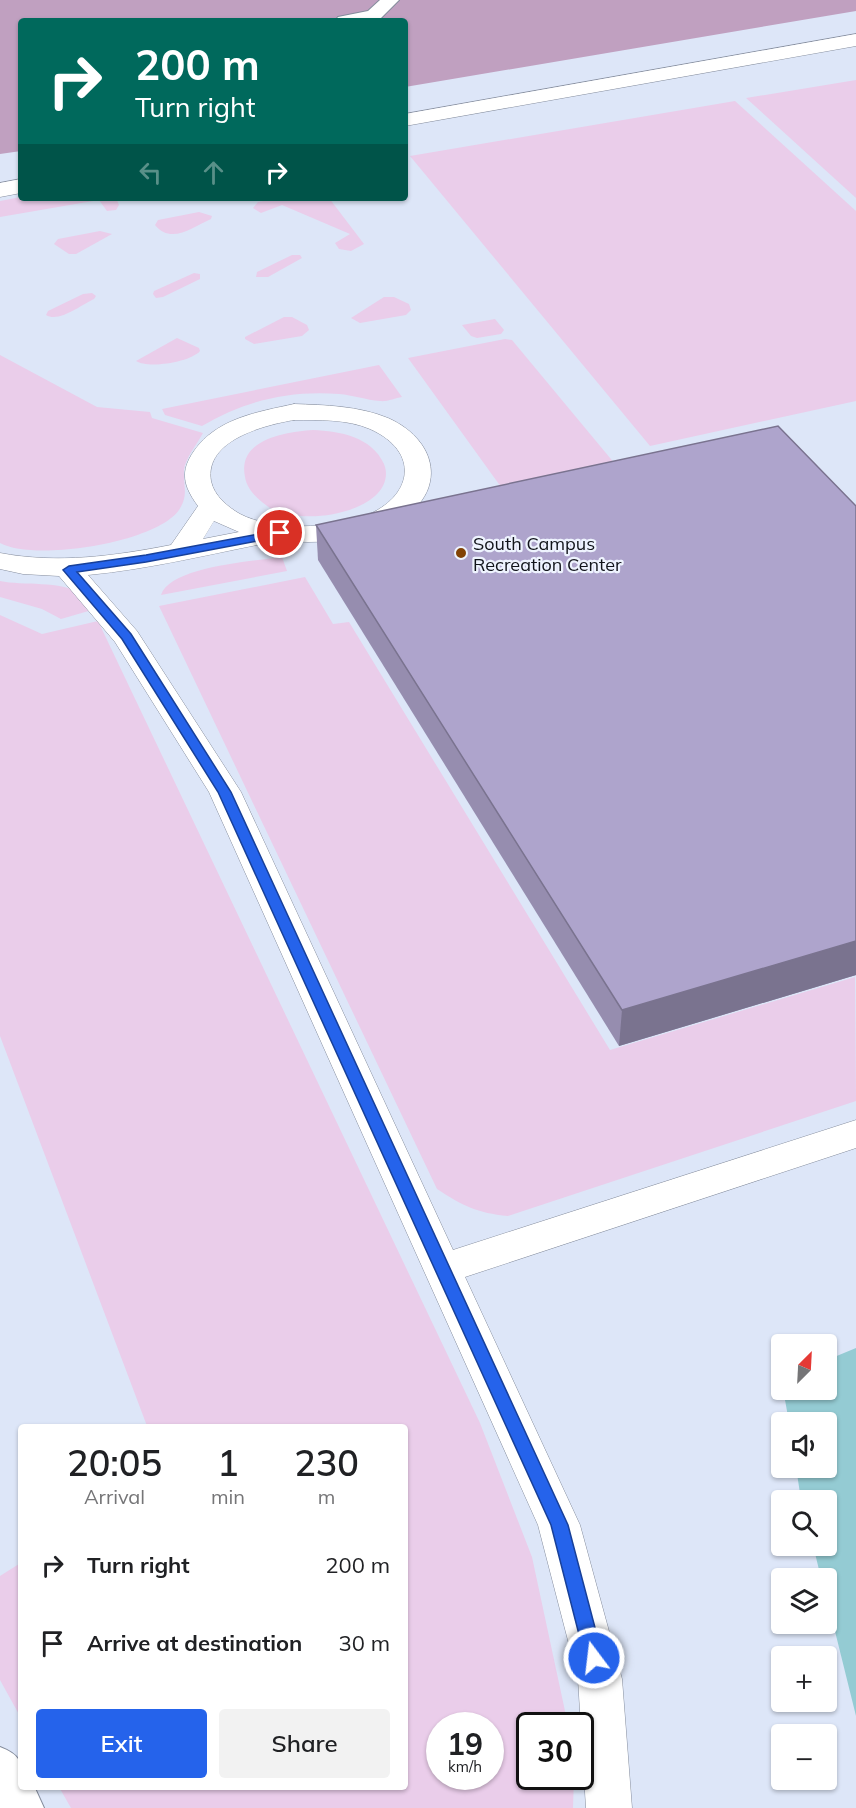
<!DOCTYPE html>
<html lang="en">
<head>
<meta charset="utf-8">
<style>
	body { margin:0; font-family:Mulish,sans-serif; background:#f2f2f2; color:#202124; height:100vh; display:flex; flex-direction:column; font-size:22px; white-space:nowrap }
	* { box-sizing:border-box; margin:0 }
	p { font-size:20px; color:#757577 }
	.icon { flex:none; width:33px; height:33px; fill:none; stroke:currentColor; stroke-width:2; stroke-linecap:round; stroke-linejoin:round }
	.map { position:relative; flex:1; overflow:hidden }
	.panel { position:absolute; left:18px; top:1424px; width:390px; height:366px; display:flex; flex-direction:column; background:#fff; border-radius:6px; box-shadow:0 2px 4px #0004 }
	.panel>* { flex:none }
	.hud { position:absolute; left:18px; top:18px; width:390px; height:183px; border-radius:6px; box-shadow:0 2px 4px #0004; background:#00695c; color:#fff; overflow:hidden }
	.needle { width:39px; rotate:24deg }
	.controls { position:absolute; left:771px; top:1334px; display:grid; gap:12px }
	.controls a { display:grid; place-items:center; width:66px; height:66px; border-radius:6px; background:#fff; box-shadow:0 2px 4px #0004; font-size:30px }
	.speed { position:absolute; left:426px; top:1712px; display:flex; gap:12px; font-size:30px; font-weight:700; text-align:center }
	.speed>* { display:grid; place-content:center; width:78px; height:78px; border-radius:50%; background:#fff; box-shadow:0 2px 4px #0004; line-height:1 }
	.speed small { font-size:15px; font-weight:400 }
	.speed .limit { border:3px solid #111; border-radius:9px; background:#fff; color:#111 }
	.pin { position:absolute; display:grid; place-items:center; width:51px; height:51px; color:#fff; margin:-26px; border:3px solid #fff; border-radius:50%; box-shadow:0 2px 6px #0007 }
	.me { position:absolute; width:66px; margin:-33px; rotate:345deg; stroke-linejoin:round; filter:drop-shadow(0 0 4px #0008) }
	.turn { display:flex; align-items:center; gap:21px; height:126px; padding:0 18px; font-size:27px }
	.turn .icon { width:78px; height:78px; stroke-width:2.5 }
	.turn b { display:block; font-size:42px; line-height:51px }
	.lanes { display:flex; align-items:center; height:57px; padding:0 18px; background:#0003; justify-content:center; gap:30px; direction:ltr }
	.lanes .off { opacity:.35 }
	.eta { display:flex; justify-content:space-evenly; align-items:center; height:102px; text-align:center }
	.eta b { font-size:36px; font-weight:600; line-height:42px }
	.primary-button { display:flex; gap:12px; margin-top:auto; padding:12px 18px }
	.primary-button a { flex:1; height:69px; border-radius:6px; background:#2563eb; color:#fff; font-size:24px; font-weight:600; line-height:69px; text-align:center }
	.primary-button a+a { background:#f2f2f2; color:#202124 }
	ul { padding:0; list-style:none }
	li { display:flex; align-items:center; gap:18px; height:78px; padding:0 18px }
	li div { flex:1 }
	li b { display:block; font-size:22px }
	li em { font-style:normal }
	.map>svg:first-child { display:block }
</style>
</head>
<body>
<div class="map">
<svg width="856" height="1808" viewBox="0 0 856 1808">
	<rect width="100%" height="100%" fill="#dde6f8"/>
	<!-- green -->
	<g fill="#eacdea" fill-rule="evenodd">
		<path d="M856,80V198L746,98Z"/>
		<path d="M735,101L856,211V401L650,446L410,156Z"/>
		<path d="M21,197L116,198L119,205L116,210L107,211L99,200L0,217V201Z"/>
		<path d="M280,198H329L364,244L351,251L339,249L335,243L350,234L282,205L261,213L253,208L258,202Z"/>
		<path d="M199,212L212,216L211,219C193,227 171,245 155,225L158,220Z"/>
		<path d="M100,231L112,234L76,254H69L54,244L58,239Z"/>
		<path d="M292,255H300L302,258L268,277H256L257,272Z"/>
		<path d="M194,273L200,274V279L163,297L156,298L153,294L154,291Z"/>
		<path d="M92,293L96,296L94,299C81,305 59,323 46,315L48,311L83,294Z"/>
		<path d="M384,297H394L409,304L411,310L406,315L360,323L351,318Z"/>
		<path d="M284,317H292L307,325L309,330L302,336L254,344L245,339V337Z"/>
		<path d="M495,319L504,330L501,334L477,338L471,336L462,325Z"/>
		<path d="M177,338L199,348L200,351C191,362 148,369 136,361Z"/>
		<path d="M505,339L512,340L625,476L511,501L408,358Z"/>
		<path d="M0,355L97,407L150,412L152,418L203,433C197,444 185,459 184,470C183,486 189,495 179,510C156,543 34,562 0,543Z"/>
		<path d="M379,365L402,397C395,398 387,402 380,401C366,400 353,395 339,394C289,390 244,401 202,426L165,415L162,409Z"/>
		<path d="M313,430C340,431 372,437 384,464C389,476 384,488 375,496C351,517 298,523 270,508C259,501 247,490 245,477C237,439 286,432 313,430Z"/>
		<path d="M282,557L287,571L161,595C170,566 255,561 282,557Z"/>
		<path d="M305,577L333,624L349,622L610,1050L855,977L856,1101L508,1216C477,1213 463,1206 437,1189L159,606Z"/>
		<path d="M0,581C23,586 61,580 81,594C85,597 89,606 92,610L61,619L42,609L0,597Z"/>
		<path d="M0,615L42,634L98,621L480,1423L532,1557L568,1725H530V1776H574L573,1808H71L59,1787L405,1786V1426H147L0,1036ZM440,1725H490V1776H440Z"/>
		<path d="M19,1564L21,1568V1718L0,1680V1576Z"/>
	</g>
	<!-- forest -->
	<path fill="#c0a0c0" d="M0,0H856V11L405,87V21H21V151L0,154Z"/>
	<!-- water -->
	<path fill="#94cbd3" d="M856,1348V1716L827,1599L826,1578H821L813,1545H826V1500H801L796,1467H826V1422H789L783,1389H826L827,1360Z"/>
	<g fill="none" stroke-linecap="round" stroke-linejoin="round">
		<!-- service casing -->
		<g stroke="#858d9d" stroke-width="2">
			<g id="service">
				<path d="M380,0H399L380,19L335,21L338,17L368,11Z"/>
				<path d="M0,1747C23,1756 21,1763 21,1786H34L44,1808H0Z"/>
			</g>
		</g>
		<!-- minor casing -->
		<g stroke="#858d9d" stroke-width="1">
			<g id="minor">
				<path d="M856,34V46L405,126V114Z"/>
				<path d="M21,179V193L0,197V183Z"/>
				<path d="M294,404C325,405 359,406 388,418C442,442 447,498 392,524C367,537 336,542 308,542C298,542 286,539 277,541C214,553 151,569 88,575L137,631L241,792L453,1250L856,1120V1148L465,1277L580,1525L622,1679L632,1808H586L578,1679L538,1525L209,792L115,642L59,576L23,574L0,569V553C58,564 114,556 171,545L198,506C183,486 180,471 194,451C217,418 258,412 294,404ZM294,420C319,420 347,419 370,429C421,452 413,497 365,516C331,529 273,531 240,514C228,507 214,496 211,481C204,440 265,425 294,420ZM214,521L239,532L203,539Z"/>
			</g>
		</g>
		<!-- service -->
		<use href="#service" fill="#fff" fill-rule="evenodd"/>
		<!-- minor -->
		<use href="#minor" fill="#fff" fill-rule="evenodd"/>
	</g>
	<!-- wall -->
	<path fill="#968daf" d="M856,506V975L619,1046L318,560L316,525Z"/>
	<!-- shaded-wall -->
	<path fill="#7a738f" d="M856,941V975L619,1046L622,1010Z"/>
	<!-- building -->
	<path fill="#aea4cc" stroke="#7a738f" stroke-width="1.5" d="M778,426L856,506V941L622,1010L316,525Z"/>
	<!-- route -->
	<path fill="#2563eb" stroke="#184099" stroke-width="1.5" d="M280,530L284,531V536L146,562L77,572L131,634L231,792L568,1525L603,1658L601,1664L594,1666L588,1664L585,1658L551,1525L218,792L122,639L63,570L69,566L146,555Z"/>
	<!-- markers -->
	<circle fill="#824306" stroke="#eef3fe" stroke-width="2" cx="461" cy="553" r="6"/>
	<g text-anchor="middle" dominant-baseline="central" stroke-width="4.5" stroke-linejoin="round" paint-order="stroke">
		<!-- poi labels -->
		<g font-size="18" fill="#11141a" stroke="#eef3fe" text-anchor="start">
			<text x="473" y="543">South Campus<tspan x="473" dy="21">Recreation Center</tspan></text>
		</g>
	</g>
</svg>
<div class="controls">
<a><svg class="needle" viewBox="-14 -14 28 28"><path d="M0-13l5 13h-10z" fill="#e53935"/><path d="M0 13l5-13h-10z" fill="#757577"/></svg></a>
<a><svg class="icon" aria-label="sound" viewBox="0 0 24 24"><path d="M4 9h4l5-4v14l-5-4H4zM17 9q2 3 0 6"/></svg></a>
<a><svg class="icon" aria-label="search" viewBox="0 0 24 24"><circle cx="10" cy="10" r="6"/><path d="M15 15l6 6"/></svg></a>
<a><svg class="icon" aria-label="layers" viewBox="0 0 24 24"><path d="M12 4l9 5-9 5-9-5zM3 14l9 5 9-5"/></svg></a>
<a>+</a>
<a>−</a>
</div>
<div class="speed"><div>19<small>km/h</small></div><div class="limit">30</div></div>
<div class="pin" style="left:280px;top:533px;background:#d93025"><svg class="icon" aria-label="arrive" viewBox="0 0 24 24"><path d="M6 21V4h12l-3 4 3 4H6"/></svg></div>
<svg class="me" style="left:594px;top:1658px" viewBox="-20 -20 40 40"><circle r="17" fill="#2563eb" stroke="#fff" stroke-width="3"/><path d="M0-11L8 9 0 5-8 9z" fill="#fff"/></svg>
<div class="hud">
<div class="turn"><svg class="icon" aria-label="right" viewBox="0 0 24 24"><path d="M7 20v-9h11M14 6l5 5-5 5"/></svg><div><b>200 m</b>Turn right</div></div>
<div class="lanes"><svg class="icon off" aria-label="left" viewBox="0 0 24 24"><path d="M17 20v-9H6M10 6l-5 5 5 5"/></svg><svg class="icon off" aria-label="ahead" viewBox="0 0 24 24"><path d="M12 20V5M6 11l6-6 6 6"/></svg><svg class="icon" aria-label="right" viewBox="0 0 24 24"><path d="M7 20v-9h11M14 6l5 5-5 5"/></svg></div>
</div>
<section class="panel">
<div class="eta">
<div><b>20:05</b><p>Arrival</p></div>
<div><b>1</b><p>min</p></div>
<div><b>230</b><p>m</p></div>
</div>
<ul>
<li><svg class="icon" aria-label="right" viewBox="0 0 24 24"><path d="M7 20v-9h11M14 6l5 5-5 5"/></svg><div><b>Turn right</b></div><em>200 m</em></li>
<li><svg class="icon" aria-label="arrive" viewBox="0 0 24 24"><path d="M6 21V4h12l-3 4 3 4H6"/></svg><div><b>Arrive at destination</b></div><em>30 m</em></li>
</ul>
<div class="primary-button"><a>Exit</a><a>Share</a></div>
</section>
</div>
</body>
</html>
